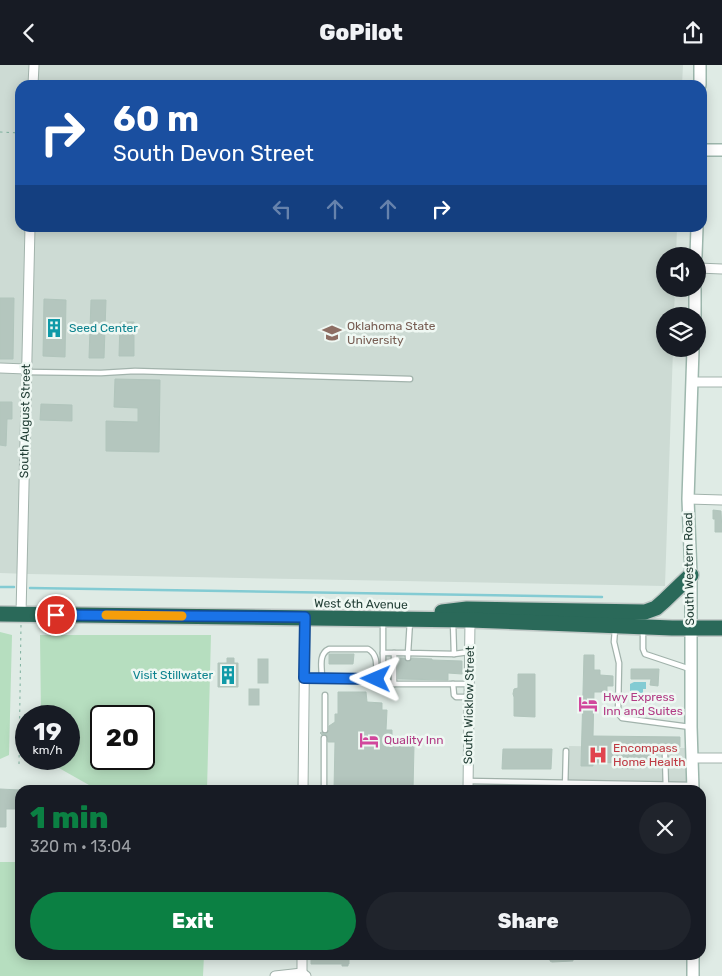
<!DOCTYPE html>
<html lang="en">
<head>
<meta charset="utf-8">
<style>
	body { margin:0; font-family:Rubik,sans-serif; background:#20242c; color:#f1f3f6; height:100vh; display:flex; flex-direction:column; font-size:19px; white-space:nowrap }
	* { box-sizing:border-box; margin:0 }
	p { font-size:16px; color:#9ea1a6 }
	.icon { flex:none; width:28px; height:28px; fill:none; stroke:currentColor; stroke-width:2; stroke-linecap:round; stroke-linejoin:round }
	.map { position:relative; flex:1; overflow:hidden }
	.details { position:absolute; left:15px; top:720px; width:691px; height:175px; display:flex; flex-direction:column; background:#171b24; border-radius:15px; box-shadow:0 2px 12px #0003 }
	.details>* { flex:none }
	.guide { position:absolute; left:15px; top:15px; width:692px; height:152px; border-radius:15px; box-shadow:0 2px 12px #0003; background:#1a4fa0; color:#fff; overflow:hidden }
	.buttons { position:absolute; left:656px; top:182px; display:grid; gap:10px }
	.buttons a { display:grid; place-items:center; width:50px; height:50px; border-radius:50%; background:#171b24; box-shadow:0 2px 12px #0003; font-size:25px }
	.speed { position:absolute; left:15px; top:640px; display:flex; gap:10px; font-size:25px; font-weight:700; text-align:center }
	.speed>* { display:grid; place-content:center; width:65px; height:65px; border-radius:50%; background:#171b24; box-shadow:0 2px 12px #0003; line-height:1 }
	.speed small { font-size:12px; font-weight:400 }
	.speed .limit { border:2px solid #111; border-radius:8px; background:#fff; color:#111 }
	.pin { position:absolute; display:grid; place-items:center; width:42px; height:42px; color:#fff; margin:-21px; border:2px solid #fff; border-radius:50%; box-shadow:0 1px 5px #0007 }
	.me { position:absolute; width:55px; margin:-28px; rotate:271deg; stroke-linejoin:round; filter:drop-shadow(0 0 4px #0008) }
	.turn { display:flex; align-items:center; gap:18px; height:105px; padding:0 15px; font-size:22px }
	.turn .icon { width:65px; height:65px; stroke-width:2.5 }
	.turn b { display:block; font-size:35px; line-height:42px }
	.lanes { display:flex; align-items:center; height:48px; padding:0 15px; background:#0003; justify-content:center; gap:25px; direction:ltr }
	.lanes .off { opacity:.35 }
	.round { display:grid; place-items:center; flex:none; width:52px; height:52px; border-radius:26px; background:#20242c }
	.overview { display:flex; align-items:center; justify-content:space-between; height:85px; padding:0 15px }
	h1 { font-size:30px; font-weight:800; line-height:38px; color:#0b8043 }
	.action { display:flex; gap:10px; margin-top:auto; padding:10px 15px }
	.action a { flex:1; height:58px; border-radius:30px; background:#0b8043; color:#fff; font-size:20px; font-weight:800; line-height:58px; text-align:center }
	.action a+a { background:#20242c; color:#f1f3f6 }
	header { display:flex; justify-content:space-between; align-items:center; height:65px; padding:0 15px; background:#171b24; font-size:22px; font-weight:800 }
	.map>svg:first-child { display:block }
</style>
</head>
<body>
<header><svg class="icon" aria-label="back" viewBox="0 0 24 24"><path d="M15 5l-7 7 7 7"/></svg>GoPilot<svg class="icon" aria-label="share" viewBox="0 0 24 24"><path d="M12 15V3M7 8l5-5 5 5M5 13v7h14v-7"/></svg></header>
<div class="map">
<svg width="722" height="911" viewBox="0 0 722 911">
	<rect width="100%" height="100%" fill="#dfebe5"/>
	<!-- built -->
	<g fill="#cddbd4">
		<path d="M0,0H683L682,20H20V162L677,163L676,191H665V224H675L674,251H665V284H673L665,521L29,509L0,508Z"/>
		<path d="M569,681L686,683L688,725H567Z"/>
	</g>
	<!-- green -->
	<g fill="#b6debf" fill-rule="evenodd">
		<path d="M0,567L12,570L9,690L0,694Z"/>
		<path d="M40,570H211L207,725H133L89,720L43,694H69V651H41ZM101,651H144V694H101Z"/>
		<path d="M0,797H20V890H204L203,911H0Z"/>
	</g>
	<!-- water -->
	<path fill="#83cbd3" d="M634,617H646V624H643V634L639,637L630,636V619Z"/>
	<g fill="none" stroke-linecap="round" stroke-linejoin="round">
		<!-- stream -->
		<g stroke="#83cbd3" stroke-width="2.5">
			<path d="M0,522H14"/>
			<path d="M30,523L602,532"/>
		</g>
	</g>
	<!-- building -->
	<g fill="#b4c6be" stroke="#b1c5bc">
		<path d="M0,233H14L13,294H0Z"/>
		<path d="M44,234L66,235L65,292L43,291Z"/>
		<path d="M91,235H106L104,293H89Z"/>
		<path d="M120,257H134V291H119Z"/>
		<path d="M115,314L160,315L159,387L106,386V356L138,357V343L114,342Z"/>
		<path d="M0,337H12V354H7L6,381L0,380Z"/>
		<path d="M41,339L72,340V356L40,355Z"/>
		<path d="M713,445L721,446L722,467H715V454H713Z"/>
		<path d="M329,589H354L353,599H329Z"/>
		<path d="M584,590H594V605H600V610L613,611V621H607V627H594L593,671L680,672V682H657V695H634V704L619,703V698L593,697V701H581Z"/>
		<path d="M227,593H234V598H238V622H218V598H227Z"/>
		<path d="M398,593H404L405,595L408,597L410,596L412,593L432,594V595L462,596V609L448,608V615L398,614Z"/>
		<rect x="258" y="594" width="10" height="24"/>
		<path d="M631,604H659L658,621L650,620L651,614H631Z"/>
		<path d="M518,609H535V652L514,651V632L513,629L514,624L518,623Z"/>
		<rect x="249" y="624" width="10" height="16"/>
		<path d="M338,627H366L367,637L382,638V645H387L386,665H392V673H411V681H414L413,725H334L335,677H328L327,671L324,669L322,670L320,668L321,667L325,669L327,668L329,665V661L335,657V649H338Z"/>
		<path d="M503,684H552L551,704H502Z"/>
		<path d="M0,724L20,725V744H6V762H0Z"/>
		<path d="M311,890H349V899H348V901H342V899H311Z"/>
		<path d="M550,890H573V896L552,897L550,896Z"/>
	</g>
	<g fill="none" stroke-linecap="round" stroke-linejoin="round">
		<!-- lane casing -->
		<g stroke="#a2b3ac" stroke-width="7">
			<g id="lane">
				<path d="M26,307L101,308L135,306L410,314"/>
				<path d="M383,556V614L394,619H469"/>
				<path d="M410,556L408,588L454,589L453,557"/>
				<path d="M615,564L614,577L619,598L618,648L622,653L690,662"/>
				<path d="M643,565V584L645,589L690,604"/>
				<path d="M383,588H408V593"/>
				<path d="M454,589L469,587"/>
				<path d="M304,613L383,614"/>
				<path d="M322,613C322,603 318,589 329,584H368C379,590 376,603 376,614"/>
				<path d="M394,619V588"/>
				<path d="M453,619L454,630L456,632H469"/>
				<path d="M325,665V630"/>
				<path d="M665,690L666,725"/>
				<path d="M468,716L691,720"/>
				<path d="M324,725V673"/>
				<path d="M565,725L566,686"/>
			</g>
		</g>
		<!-- street casing -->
		<g stroke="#a2b3ac" stroke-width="11">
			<g id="street">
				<path d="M33,20L34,0"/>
				<path d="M698,203L722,204"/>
				<path d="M0,303L26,304"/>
				<path d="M692,317H722"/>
				<path d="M688,434L722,435"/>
				<path d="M21,549L30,162"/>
				<path d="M692,693H722"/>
				<path d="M303,725L305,553"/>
				<path d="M468,725L470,555"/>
				<path d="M302,908V890"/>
				<path d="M275,911L302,908L306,911"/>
			</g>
		</g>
		<!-- secondary casing -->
		<g stroke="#9db7ad" stroke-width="14">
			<g id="secondary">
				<path d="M700,20V0"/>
				<path d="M702,85H722"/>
				<path d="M696,191L697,162"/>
				<path d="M695,251V224"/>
				<path d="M693,725L691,662V510L688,434L693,284"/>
				<path d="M693,911V890"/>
			</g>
		</g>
		<!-- highway casing -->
		<g stroke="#c0c8c6" stroke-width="18">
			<g id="highway">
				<path d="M442,547L467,544L645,547L656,543L664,536L691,510"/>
				<path d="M0,549L470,555L672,563H722"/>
			</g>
		</g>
		<!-- path -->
		<g stroke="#7eb09e" stroke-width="1" stroke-dasharray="2.5 4" stroke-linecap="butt">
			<path d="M0,67L20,68"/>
			<path d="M19,699L21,560"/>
		</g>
		<!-- lane -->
		<use href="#lane" stroke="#fff" stroke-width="4.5"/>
		<!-- street -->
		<use href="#street" stroke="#fff" stroke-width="9"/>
		<!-- secondary -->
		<use href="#secondary" stroke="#fff" stroke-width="11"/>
		<!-- highway -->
		<use href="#highway" stroke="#2a6959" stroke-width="15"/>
	</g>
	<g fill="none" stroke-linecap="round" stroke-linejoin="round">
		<!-- route casing -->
		<g stroke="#114b97" stroke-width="12">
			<path id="route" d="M56,550L305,552L304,613L376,614"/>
		</g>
		<!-- route -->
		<use href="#route" stroke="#1a73e8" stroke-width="9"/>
		<!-- slow -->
		<path stroke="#f59e0b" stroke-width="9" d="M106,550L182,551"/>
	</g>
	<!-- icons -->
	<defs>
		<g id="building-bare" transform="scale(1.5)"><path d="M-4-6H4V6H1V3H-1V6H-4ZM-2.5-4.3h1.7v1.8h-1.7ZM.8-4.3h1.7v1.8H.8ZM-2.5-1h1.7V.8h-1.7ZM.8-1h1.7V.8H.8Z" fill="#0f9aa8" stroke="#eff8f3" stroke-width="2.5" paint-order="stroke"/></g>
		<g id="university-bare" transform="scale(1.5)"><path d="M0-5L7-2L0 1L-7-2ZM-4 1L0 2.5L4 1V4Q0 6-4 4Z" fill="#8d6e63" stroke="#eff8f3" stroke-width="2.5" paint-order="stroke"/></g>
		<g id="hotel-bare" transform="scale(1.5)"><path d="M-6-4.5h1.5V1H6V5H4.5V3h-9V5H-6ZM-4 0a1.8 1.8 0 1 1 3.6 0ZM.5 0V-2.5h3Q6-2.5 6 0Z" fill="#d1479c" stroke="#eff8f3" stroke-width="2.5" paint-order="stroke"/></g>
		<g id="hospital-bare" transform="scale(1.5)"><path d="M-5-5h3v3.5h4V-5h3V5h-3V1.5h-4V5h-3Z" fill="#e0444e" stroke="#eff8f3" stroke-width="2.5" paint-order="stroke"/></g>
	</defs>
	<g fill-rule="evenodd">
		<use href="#building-bare" x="54" y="263"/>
		<use href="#university-bare" x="332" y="268"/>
		<use href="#building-bare" x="228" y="610"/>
		<use href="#hotel-bare" x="588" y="639"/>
		<use href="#hotel-bare" x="369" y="675"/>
		<use href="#hospital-bare" x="598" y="690"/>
	</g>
	<g text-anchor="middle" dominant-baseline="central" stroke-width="5" stroke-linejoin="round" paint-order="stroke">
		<!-- education labels -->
		<g font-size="12" fill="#785e54" stroke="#eff8f3" text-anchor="start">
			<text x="347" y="261">Oklahoma State<tspan x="347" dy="14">University</tspan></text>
		</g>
		<!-- culture labels -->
		<g font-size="12" fill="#0d838f" stroke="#eff8f3" text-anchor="start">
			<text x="69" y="263">Seed Center</text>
			<text x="213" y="610" text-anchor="end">Visit Stillwater</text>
		</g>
		<!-- street labels -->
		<g font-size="12" fill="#1f3c33" stroke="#eff8f3">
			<text transform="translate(25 356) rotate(-89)">South August Street</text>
			<text transform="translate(689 504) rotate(-91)">South Western Road</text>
			<text transform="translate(361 539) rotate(1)">West 6th Avenue</text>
			<text transform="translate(469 640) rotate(-89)">South Wicklow Street</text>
		</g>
		<!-- hotel labels -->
		<g font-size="12" fill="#b23c85" stroke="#eff8f3" text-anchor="start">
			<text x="603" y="632">Hwy Express<tspan x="603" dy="14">Inn and Suites</tspan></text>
			<text x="384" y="675">Quality Inn</text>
		</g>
		<!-- health labels -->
		<g font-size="12" fill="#be3a42" stroke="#eff8f3" text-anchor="start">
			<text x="613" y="683">Encompass<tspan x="613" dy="14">Home Health</tspan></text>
		</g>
	</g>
</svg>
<div class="buttons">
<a><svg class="icon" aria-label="sound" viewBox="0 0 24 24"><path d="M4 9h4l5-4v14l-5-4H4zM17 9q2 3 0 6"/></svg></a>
<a><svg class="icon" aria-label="layers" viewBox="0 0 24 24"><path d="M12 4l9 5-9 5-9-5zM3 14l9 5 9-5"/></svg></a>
</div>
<div class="speed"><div>19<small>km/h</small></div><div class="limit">20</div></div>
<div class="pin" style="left:56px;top:550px;background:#d93025"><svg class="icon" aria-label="arrive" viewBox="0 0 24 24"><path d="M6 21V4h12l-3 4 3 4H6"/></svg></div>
<svg class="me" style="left:376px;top:614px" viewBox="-20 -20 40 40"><path d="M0-17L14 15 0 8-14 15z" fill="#1a73e8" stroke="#fff" stroke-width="4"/></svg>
<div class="guide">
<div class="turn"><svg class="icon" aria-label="right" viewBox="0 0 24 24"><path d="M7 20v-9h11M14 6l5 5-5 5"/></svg><div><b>60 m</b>South Devon Street</div></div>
<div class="lanes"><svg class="icon off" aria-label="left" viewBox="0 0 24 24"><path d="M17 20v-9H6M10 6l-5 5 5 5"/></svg><svg class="icon off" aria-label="ahead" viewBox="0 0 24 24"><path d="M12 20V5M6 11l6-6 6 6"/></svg><svg class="icon off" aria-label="ahead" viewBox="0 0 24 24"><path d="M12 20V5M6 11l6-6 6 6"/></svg><svg class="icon" aria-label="right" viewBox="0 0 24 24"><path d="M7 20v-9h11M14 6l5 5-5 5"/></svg></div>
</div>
<section class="details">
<div class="overview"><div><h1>1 min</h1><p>320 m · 13:04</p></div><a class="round"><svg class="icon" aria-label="close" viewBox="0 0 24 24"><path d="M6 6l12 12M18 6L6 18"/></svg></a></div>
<div class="action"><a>Exit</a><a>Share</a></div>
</section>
</div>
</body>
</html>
